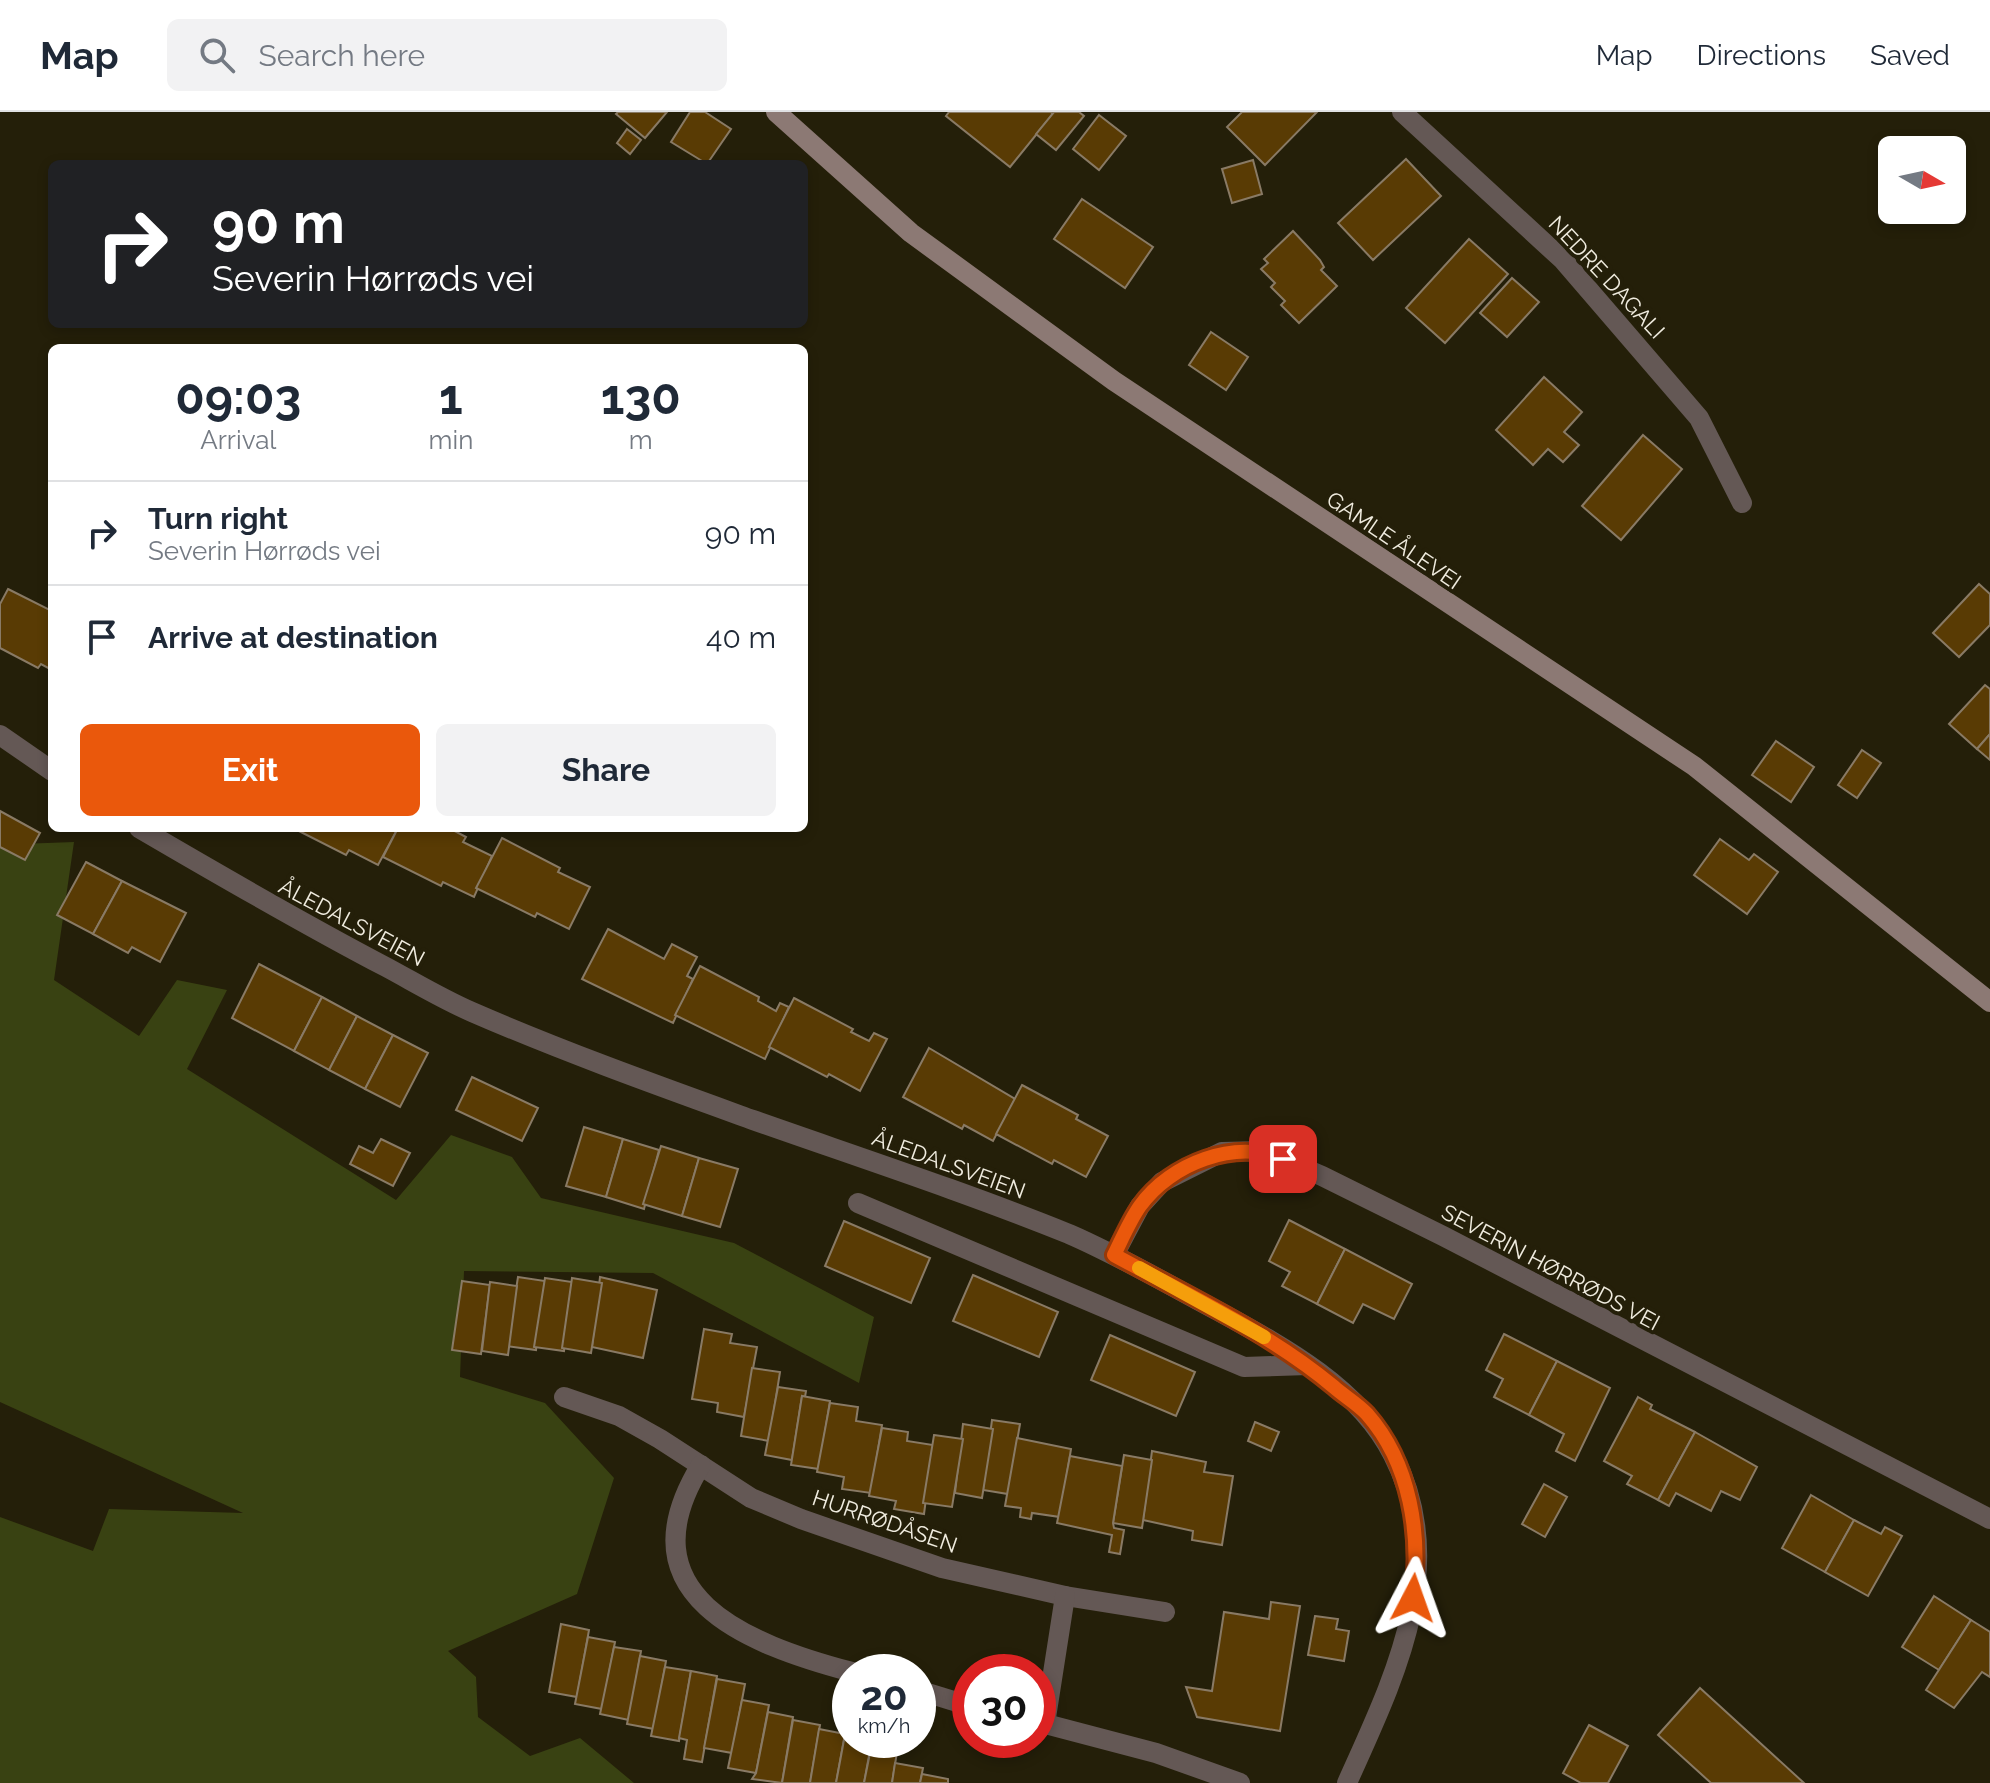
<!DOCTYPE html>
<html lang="en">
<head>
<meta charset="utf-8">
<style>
	body { margin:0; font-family:Raleway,sans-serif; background:#f2f2f3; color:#1f2937; height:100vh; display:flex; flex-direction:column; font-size:30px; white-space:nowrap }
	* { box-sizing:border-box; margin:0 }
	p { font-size:26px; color:#747a83 }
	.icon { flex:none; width:44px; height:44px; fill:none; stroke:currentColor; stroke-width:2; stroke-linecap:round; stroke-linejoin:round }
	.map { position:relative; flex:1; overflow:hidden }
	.side { position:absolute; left:48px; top:232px; width:760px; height:488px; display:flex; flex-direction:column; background:#fff; border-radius:12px; box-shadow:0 4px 12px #0003 }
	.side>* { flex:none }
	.guide { position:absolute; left:48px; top:48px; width:760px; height:168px; border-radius:12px; box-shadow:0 4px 12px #0003; background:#202124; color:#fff; overflow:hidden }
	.needle { width:52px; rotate:99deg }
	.controls { position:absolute; left:1878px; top:24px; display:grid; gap:16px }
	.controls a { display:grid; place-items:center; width:88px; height:88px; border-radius:12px; background:#fff; box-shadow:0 4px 12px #0003; font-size:40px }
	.speed { position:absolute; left:832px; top:1542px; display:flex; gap:16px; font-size:40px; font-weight:700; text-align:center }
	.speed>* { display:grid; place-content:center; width:104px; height:104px; border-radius:50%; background:#fff; box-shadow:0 4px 12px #0003; line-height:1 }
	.speed small { font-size:20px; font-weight:400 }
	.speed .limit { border:12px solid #d22; background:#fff; color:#111 }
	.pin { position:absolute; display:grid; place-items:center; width:68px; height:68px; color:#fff; margin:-34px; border-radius:16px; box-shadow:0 4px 12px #0006 }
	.me { position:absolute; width:88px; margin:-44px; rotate:4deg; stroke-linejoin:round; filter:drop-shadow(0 0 6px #0008) }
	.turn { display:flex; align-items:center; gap:28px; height:168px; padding:0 32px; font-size:36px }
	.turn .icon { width:104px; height:104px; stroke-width:2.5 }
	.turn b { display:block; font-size:56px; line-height:68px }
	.eta { display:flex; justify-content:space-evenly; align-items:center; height:136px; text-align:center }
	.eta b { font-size:48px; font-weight:700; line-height:56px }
	.button { display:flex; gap:16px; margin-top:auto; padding:16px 32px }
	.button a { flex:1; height:92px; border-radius:12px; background:#ea580c; color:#fff; font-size:32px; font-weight:700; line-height:92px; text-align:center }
	.button a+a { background:#f2f2f3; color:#1f2937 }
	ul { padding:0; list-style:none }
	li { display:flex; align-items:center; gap:24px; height:104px; padding:0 32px; border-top:2px solid #e0e1e3 }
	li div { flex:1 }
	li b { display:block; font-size:30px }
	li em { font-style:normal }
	header { display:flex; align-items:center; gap:48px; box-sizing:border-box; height:112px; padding:0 40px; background:#fff; border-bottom:2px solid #e0e1e3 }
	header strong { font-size:38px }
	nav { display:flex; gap:44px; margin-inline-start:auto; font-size:28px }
	.search { width:560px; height:72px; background:#f2f2f3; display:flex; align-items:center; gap:20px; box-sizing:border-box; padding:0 28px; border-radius:12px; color:#747a83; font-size:30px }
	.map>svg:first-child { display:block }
</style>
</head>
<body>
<header>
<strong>Map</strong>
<div class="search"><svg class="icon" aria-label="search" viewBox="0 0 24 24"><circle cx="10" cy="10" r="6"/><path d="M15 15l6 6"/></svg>Search here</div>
<nav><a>Map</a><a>Directions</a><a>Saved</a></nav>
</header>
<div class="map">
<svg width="1990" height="1671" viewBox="0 0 1990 1671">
	<rect width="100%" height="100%" fill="#241f09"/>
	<!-- green -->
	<path fill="#394212" d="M0,723L20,732L74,730L54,868L139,924L177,868L227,878L187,957L396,1088L451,1023L512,1045L541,1086L734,1131L874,1205L859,1271L653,1161L464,1159L460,1265L545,1291L614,1366L577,1482L448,1539L476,1565L478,1605L530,1644L580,1626L634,1671H0V1405L93,1439L109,1397L243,1401L0,1290Z"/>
	<!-- building -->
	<g fill="#593b04" stroke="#897a65" stroke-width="2">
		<path d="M618,0H667L645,26L616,2Z"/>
		<path d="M690,0H705L731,17L707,52L671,30Z"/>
		<path d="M949,0H1051L1053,2L1010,55L946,4Z"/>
		<path d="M1054,0H1079L1084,4L1056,38L1036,22Z"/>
		<path d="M1242,0H1317L1265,53L1227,15Z"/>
		<path d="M1099,3L1126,24L1099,58L1073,37Z"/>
		<path d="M627,17L641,28L630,42L617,31Z"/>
		<path d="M1406,47L1441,84L1373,148L1338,111Z"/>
		<path d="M1253,48L1262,82L1232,91L1222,57Z"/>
		<path d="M1082,87L1153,135L1125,176L1054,127Z"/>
		<path d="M1293,119L1320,148L1324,155L1321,158L1337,174L1299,211L1281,193L1285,189L1271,175L1275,171L1261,157L1268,151L1264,147Z"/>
		<path d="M1469,127L1508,162L1445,231L1406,196Z"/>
		<path d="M1512,166L1539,190L1507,225L1480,201Z"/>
		<path d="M1211,220L1248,245L1226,278L1189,253Z"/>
		<path d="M1544,265L1582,300L1564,320L1579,333L1563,350L1548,337L1533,353L1496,318Z"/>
		<path d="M1643,323L1682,357L1621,428L1582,394Z"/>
		<path d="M1979,472L1990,482V513L1959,545L1933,521Z"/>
		<path d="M8,477L52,499V558L41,552L38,556L0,536V492Z"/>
		<path d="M1985,573L1990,577V622L1977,637L1949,612Z"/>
		<path d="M1990,622V648L1977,637Z"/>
		<path d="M1776,629L1814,655L1791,690L1752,663Z"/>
		<path d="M1862,638L1881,651L1857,686L1838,673Z"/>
		<path d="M0,699L40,721L25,748L0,735Z"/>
		<path d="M293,716H398L378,753L349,738L346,743Z"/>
		<path d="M398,716H449L466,725L463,730L492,744L474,785L443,770L441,774L383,745Z"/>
		<path d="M502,726L560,756L558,760L590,775L569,817L537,801L535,805L476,776Z"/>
		<path d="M1720,727L1749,748L1754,742L1778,760L1747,802L1694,763Z"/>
		<path d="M86,750L122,769L93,822L57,803Z"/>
		<path d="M122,769L186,801L160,850L132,835L128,841L93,822Z"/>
		<path d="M608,817L664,847L672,832L697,845L687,864L693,867L673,911L582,867Z"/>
		<path d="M259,852L322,885L294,939L232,906Z"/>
		<path d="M700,854L759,885L758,889L776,899L780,891L789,895L765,947L675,903Z"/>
		<path d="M322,885L357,904L329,958L294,939Z"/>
		<path d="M794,886L853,917L851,920L869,929L874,921L887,927L860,979L829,962L827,965L769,935Z"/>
		<path d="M357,904L393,923L365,977L329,958Z"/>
		<path d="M393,923L428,941L400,995L365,977Z"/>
		<path d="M929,936L1015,987L993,1029L964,1013L962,1017L903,985Z"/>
		<path d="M472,965L538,996L522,1029L456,998Z"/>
		<path d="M1022,973L1078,1003L1076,1007L1108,1024L1086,1065L1054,1048L1052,1052L996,1022Z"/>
		<path d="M584,1015L623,1027L606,1085L566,1074Z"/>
		<path d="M381,1027L410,1041L393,1074L350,1052L359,1034L373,1041Z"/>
		<path d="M623,1027L659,1038L644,1097L606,1085Z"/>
		<path d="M661,1034L699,1046L682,1104L643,1092Z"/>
		<path d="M699,1046L738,1057L720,1115L682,1104Z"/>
		<path d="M1289,1108L1345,1137L1317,1192L1282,1174L1290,1160L1269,1149Z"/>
		<path d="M844,1109L930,1146L911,1191L825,1154Z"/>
		<path d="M1345,1137L1412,1172L1394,1207L1363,1192L1353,1211L1317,1192Z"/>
		<path d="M973,1163L1058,1200L1039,1245L953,1209Z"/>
		<path d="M518,1165L545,1169L536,1238L507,1234Z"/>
		<path d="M600,1165L657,1178L643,1246L592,1235Z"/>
		<path d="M545,1166L572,1170L564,1239L534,1235Z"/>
		<path d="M572,1166L602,1171L591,1241L562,1236Z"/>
		<path d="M462,1169L490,1173L481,1242L452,1238Z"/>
		<path d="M490,1170L517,1174L508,1243L482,1239Z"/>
		<path d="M704,1217L732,1222L730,1231L757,1235L744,1305L717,1300L718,1291L692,1287Z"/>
		<path d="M1504,1222L1557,1249L1529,1303L1494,1285L1503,1267L1486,1258Z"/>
		<path d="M1110,1223L1195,1260L1176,1304L1091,1268Z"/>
		<path d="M1557,1249L1610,1276L1575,1349L1556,1339L1564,1322L1529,1303Z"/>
		<path d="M752,1256L780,1260L769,1329L741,1324Z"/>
		<path d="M778,1275L806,1279L805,1285L802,1284L792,1348L765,1343Z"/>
		<path d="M802,1284L830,1289L819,1357L791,1353Z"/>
		<path d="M1638,1285L1652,1293L1650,1297L1695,1320L1658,1388L1627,1372L1632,1364L1604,1349Z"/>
		<path d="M830,1291L858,1295L856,1309L882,1313L871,1381L842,1377L844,1365L817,1360Z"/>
		<path d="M992,1308L1020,1312L1008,1382L983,1378Z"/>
		<path d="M1255,1310L1279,1320L1271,1339L1248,1329Z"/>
		<path d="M963,1312L993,1317L982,1386L955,1381Z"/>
		<path d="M882,1316L908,1320L907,1329L933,1333L924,1402L894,1397L896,1389L869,1384Z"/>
		<path d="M1695,1320L1757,1355L1740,1388L1721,1379L1711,1399L1676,1381L1669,1394L1658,1388Z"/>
		<path d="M934,1323L963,1327L952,1395L923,1391Z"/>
		<path d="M1017,1326L1071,1337L1060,1405L1032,1401L1031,1407L1020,1405L1021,1396L1005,1394Z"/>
		<path d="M1152,1339L1206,1350L1204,1360L1233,1364L1222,1433L1192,1428L1193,1419L1143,1408Z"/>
		<path d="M1124,1343L1152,1348L1142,1416L1113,1411Z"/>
		<path d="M1070,1344L1122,1354L1113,1411L1114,1416L1124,1418L1120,1442L1109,1440L1112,1423L1057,1411Z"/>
		<path d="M1544,1372L1567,1385L1545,1425L1522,1412Z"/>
		<path d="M1811,1383L1854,1408L1825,1460L1782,1436Z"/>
		<path d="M1854,1408L1881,1422L1885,1415L1902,1424L1868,1484L1825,1460Z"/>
		<path d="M1934,1484L1971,1508L1939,1558L1902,1535Z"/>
		<path d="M1271,1490L1300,1494L1280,1619L1197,1605L1186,1575L1212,1579L1224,1500L1269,1507Z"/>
		<path d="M1315,1504L1338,1507L1336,1517L1349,1519L1344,1549L1308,1543Z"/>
		<path d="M1971,1508L1990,1520V1565L1982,1560L1954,1596L1926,1578Z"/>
		<path d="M561,1512L589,1518L577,1585L549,1580Z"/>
		<path d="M588,1525L615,1530L602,1597L575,1592Z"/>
		<path d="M614,1535L641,1539L629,1608L600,1602Z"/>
		<path d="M640,1544L666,1549L654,1617L627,1612Z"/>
		<path d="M665,1555L691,1559L679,1629L651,1624Z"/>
		<path d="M691,1559L717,1564L702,1650L684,1647L687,1628L679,1626Z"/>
		<path d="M717,1567L745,1572L732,1641L704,1636Z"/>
		<path d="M1700,1576L1804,1671H1711L1658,1623Z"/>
		<path d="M742,1588L769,1593L756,1661L728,1656Z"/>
		<path d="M768,1600L793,1605L782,1671L752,1667L756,1661Z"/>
		<path d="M793,1608L820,1613L810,1671H782Z"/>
		<path d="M1589,1613L1628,1634L1608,1671H1581L1563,1661Z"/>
		<path d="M819,1617L845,1622L836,1671H810Z"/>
		<path d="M844,1628L871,1633L864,1671H836Z"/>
		<path d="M871,1636L897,1640L892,1671H864Z"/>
		<path d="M895,1651L923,1656L920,1671H892Z"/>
		<path d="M922,1662L948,1667V1671H920Z"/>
	</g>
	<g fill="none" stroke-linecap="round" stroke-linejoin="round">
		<!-- lane -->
		<path stroke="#645855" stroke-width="20" d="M858,1091L1244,1255L1308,1253"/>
		<!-- street -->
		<g stroke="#645855" stroke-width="20">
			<path d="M1402,0L1563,148L1699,306L1742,391"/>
			<path d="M0,623L52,659"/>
			<path d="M139,716C221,764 302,811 386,855C414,870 442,887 472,900C564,940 659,974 753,1008C858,1045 965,1080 1069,1122C1120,1144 1169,1173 1218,1199C1282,1234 1359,1275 1393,1343C1451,1455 1393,1568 1347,1671"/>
			<path d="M1114,1143L1140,1094L1162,1070L1222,1040L1263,1039L1322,1064L1443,1124L1990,1407"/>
			<path d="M564,1285L619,1304L660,1327L751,1386L801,1407L942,1456L1065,1484L1165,1500"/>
			<path d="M701,1353C621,1483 746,1532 852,1560"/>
			<path d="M918,1578L970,1594"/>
			<path d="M1038,1610L1156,1641L1240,1671"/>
			<path d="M1045,1612L1065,1484"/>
		</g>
		<!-- secondary -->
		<path stroke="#8c7974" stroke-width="20" d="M776,0L911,121L1114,269L1694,654L1990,890"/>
	</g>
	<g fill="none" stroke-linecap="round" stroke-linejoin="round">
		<!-- route casing -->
		<g stroke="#983908" stroke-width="20">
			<path id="route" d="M1283,1047C1235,1027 1171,1051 1140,1094C1130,1108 1122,1127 1114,1143C1189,1184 1268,1220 1334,1275C1344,1284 1358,1292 1367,1302C1411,1352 1421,1423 1413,1486"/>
		</g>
		<!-- route -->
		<use href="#route" stroke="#ea580c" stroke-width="14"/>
		<!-- slow -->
		<path stroke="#f59e0b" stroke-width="14" d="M1139,1156L1264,1225"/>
	</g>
	<g text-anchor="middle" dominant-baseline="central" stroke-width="8" stroke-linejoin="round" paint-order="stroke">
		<!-- street labels -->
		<g font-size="22" fill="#f0ecdf" stroke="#241f09">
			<text transform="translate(1607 165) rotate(47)">NEDRE DAGALI</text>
			<text transform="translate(1394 428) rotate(34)">GAMLE ÅLEVEI</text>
			<text transform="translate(352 810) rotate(28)">ÅLEDALSVEIEN</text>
			<text transform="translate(949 1052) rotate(20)">ÅLEDALSVEIEN</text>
			<text transform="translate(1551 1155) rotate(28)">SEVERIN HØRRØDS VEI</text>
			<text transform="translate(885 1409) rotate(19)">HURRØDÅSEN</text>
		</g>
	</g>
</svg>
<div class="controls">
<a><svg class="needle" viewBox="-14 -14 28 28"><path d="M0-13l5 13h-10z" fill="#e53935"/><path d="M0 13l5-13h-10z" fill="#747a83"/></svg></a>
</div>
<div class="speed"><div>20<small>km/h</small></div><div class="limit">30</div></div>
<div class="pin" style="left:1283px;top:1047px;background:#d93025"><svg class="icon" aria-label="arrive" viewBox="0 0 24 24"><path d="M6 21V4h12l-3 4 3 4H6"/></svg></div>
<svg class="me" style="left:1413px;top:1486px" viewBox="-20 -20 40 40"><path d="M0-17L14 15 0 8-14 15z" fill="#ea580c" stroke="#fff" stroke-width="4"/></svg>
<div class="guide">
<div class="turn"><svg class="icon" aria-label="right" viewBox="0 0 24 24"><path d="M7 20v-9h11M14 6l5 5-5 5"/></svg><div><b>90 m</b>Severin Hørrøds vei</div></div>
</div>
<section class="side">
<div class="eta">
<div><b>09:03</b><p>Arrival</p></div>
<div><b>1</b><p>min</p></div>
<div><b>130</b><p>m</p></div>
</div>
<ul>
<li><svg class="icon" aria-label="right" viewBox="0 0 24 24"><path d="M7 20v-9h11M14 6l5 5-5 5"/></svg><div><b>Turn right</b><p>Severin Hørrøds vei</p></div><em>90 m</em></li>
<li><svg class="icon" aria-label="arrive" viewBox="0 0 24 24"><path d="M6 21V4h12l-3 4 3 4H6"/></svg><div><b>Arrive at destination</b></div><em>40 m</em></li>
</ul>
<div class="button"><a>Exit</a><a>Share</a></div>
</section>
</div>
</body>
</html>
